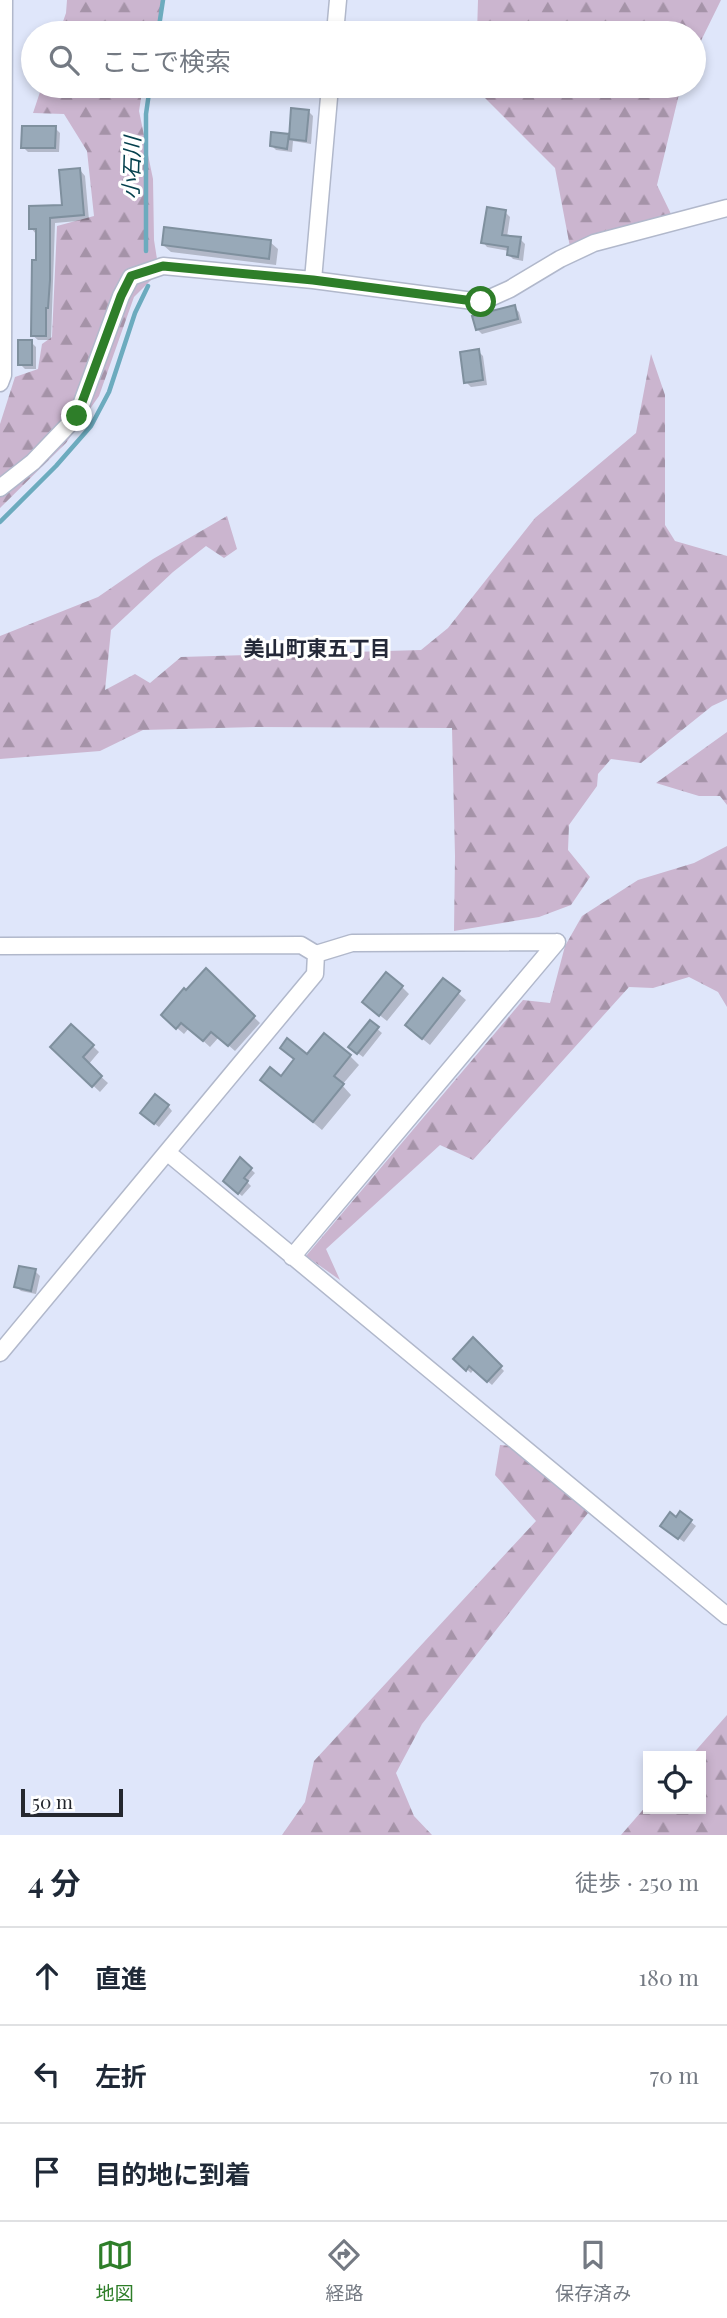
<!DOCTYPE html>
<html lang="ja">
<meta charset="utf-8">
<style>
body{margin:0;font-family:"Playfair Display","Noto Sans JP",serif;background:#f2f2f3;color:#1f2937}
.controls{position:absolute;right:21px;bottom:21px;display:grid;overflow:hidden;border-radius:0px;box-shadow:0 4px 10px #0003}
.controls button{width:63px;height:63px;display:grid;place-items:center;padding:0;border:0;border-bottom:2px solid #e0e1e3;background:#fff;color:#1f2937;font:35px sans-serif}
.scale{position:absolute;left:21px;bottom:18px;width:102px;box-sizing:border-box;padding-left:7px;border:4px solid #24272e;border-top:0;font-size:19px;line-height:24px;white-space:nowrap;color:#24272e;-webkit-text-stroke:5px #fff;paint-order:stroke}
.stop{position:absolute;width:21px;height:21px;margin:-16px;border:5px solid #2e7e29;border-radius:50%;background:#fff}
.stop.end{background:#2e7e29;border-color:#fff;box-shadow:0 2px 7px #0008}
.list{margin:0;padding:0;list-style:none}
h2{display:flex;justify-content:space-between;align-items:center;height:91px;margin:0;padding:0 28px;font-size:30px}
h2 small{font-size:23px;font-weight:400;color:#747a83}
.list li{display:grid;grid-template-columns:46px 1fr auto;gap:21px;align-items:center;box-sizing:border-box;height:98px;padding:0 28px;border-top:2px solid #e0e1e3}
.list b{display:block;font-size:26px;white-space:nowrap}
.list em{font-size:23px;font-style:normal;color:#747a83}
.icon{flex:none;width:38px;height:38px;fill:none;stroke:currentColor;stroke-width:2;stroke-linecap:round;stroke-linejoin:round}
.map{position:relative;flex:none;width:727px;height:1835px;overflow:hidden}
.search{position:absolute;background:#fff;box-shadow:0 4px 10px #0003;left:21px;right:21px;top:21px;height:77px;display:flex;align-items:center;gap:18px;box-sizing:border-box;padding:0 24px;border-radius:38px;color:#747a83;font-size:26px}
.sheet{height:385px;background:#fff}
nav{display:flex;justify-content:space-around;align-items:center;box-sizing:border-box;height:98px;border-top:2px solid #e0e1e3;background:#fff;font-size:19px;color:#747a83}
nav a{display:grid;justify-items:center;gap:4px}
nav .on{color:#2e7e29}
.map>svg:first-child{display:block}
</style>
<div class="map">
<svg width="727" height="1835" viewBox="0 0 727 1835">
<defs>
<pattern id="forest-firs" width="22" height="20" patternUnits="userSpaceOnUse" patternTransform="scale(1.75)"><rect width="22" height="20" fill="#cbb5cf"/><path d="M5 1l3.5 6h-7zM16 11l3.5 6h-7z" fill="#a593a8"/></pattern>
</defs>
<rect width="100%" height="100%" fill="#dfe6fa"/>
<path fill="url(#forest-firs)" d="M67,0H165L155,33H59L66,13Z
M478,0H721L694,55V33H477Z
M42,86H143L139,111L153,179L154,240L159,272L134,297L99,396L66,443L0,508V424L15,377L38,369L42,344L52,337L57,226L94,216L87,151L64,114L33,113Z
M477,86H681L657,185L671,214L570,247L555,168L477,90Z
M651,354L665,395V525L675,541L727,556V699L712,706L641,763L611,759L598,774L597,786L569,825L568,850L590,877L571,905L539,917L454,931L455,856L452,728L258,727L143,730L100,751L0,759V636L98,597L153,559L227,516L237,549L224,558L206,546L173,572L111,630L105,690L135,674L150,683L181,657L421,650L448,628L535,518L636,433Z
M727,732V805L720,796H699L656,783Z
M727,846V1007L718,992L689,977L653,988L629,987L473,1160L440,1145L326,1249L340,1280L306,1256L523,1000L550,1003L565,946L582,916L638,880L694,863Z
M500,1445L515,1446L588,1513L422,1724L396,1773L414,1816L432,1835H282L305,1802L314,1761L536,1521L495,1475Z
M727,1715V1835H621L648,1804V1809H701V1756H691Z"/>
<path fill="#0003" d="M309,112L313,116L311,144L293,141L292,152L276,150L272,146L273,134L291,136Z
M55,128L60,133L59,152H28L23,147Z
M80,170L85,176L89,220L55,223L51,340H38L32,335L37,262L36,234L31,228L64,207Z
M505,212L510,217L507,237L520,239L525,244L523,261L513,259L509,255V251L487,247L483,242Z
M270,242L278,249L276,265L171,252L163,245Z
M514,307L519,312L522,323L482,334L477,329Z
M31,342L36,347V369H25L20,364Z
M478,351L483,356L487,385L471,387L466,382Z
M206,971L260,1023L235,1051L219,1037L210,1047L189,1028L184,1034L170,1022L186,993Z
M443,980L466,1000L430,1045L414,1032Z
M402,987L409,994L387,1021L372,1009Z
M370,1023L382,1033L363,1057L355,1051Z
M72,1026L99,1052L88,1065L108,1083L100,1092L52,1047Z
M282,1048L307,1057L350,1056L359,1065L342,1085L351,1095L322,1130L272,1088L295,1060Z
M168,1106L172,1111L159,1127L147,1118Z
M240,1160L255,1173L247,1182L251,1186L242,1196L229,1185Z
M35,1271L40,1276L36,1294L21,1291L16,1286Z
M473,1339L504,1371L492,1385L474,1369L471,1373L455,1359Z
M681,1514L696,1526L684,1542L667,1530Z"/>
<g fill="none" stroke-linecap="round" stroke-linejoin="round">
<path stroke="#6cabbe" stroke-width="4.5" d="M158,33L163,0
M146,251V114L150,86
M0,522L56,466L91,426L109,392L135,313L148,286"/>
</g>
<path fill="#98a9b8" stroke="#7f909e" stroke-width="2" d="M291,108L309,110L306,141L289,139Z
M22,126H56L55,148H21Z
M271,132L289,134L287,149L270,146Z
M80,168L84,215L50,218V280L48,308H46V336H31L32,260H36V229H29V206L62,205L59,170Z
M487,207L506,210L502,235L521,237L518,257L507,255L508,247L481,243Z
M164,227L271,240L269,259L162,245Z
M515,305L518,319L476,330L472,316Z
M18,340H32V365H18Z
M479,349L483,380L464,383L460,352Z
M206,968L255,1016L228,1046L211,1032L203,1041L181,1023L176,1029L161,1015L184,988L186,990Z
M386,972L403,986L379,1016L362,1002Z
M443,978L460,991L422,1039L405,1025Z
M370,1020L379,1027L357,1054L348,1047Z
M71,1024L94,1045L83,1057L102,1076L92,1087L50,1047Z
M324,1033L351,1055L334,1076L344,1084L313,1122L260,1080L270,1067L281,1076L294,1059L280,1048L287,1038L307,1054Z
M155,1094L169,1105L154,1124L140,1113Z
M240,1157L252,1168L244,1178L248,1181L238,1194L223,1181Z
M19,1266L36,1269L31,1291L14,1287Z
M473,1337L502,1366L487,1382L469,1366L466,1371L453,1359Z
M680,1511L692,1520L678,1539L660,1526L670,1512L676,1517Z"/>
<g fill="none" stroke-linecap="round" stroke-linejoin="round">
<defs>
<path id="street" d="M335,33L338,0
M313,280L330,86
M0,383L3,375L4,0
M0,488L33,462L77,416L121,296L131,277L163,266L313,280L481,302L510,289L560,259L594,243L727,208
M0,946L301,945L316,954L352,943L557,942
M168,1153L727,1616
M292,1257L557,942
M0,1353L315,974L316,954"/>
</defs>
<use href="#street" stroke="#b1b8cb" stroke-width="19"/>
<use href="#street" stroke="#fff" stroke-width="16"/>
</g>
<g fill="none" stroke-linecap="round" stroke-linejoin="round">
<path stroke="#2e7e29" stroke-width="9" d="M77,416L121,296L131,276L163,266L313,280L481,302"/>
</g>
<g text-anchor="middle" stroke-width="6" stroke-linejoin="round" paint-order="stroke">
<g font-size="21" font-style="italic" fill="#05414e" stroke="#fff">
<text transform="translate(132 168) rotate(-88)" y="7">小石川</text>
</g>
<g font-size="21" font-weight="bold" fill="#242938" stroke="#fff">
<text x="317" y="656">美山町東五丁目</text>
</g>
</g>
</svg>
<div class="controls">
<button><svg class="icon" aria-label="locate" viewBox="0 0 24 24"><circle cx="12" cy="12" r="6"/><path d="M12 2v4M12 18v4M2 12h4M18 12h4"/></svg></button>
</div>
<div class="scale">50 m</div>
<div class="stop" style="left:481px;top:302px"></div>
<div class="stop end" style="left:77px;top:416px"></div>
<div class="search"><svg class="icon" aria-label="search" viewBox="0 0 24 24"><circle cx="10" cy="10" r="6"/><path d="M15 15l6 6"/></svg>ここで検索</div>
</div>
<section class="sheet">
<h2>4 分<small>徒歩 · 250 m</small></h2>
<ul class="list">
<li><svg class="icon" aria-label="ahead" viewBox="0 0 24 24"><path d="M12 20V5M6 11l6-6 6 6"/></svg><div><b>直進</b></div><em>180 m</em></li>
<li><svg class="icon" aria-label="left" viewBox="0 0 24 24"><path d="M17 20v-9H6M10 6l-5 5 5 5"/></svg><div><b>左折</b></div><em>70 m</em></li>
<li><svg class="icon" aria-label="arrive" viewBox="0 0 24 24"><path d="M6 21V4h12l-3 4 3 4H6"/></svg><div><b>目的地に到着</b></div></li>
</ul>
</section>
<nav>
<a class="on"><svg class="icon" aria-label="map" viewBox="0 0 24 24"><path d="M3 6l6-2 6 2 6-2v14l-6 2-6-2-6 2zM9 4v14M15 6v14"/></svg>地図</a>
<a><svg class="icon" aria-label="directions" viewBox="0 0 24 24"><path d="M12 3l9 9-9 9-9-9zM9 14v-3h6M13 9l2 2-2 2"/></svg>経路</a>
<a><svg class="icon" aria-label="saved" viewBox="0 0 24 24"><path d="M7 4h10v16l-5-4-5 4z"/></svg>保存済み</a>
</nav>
